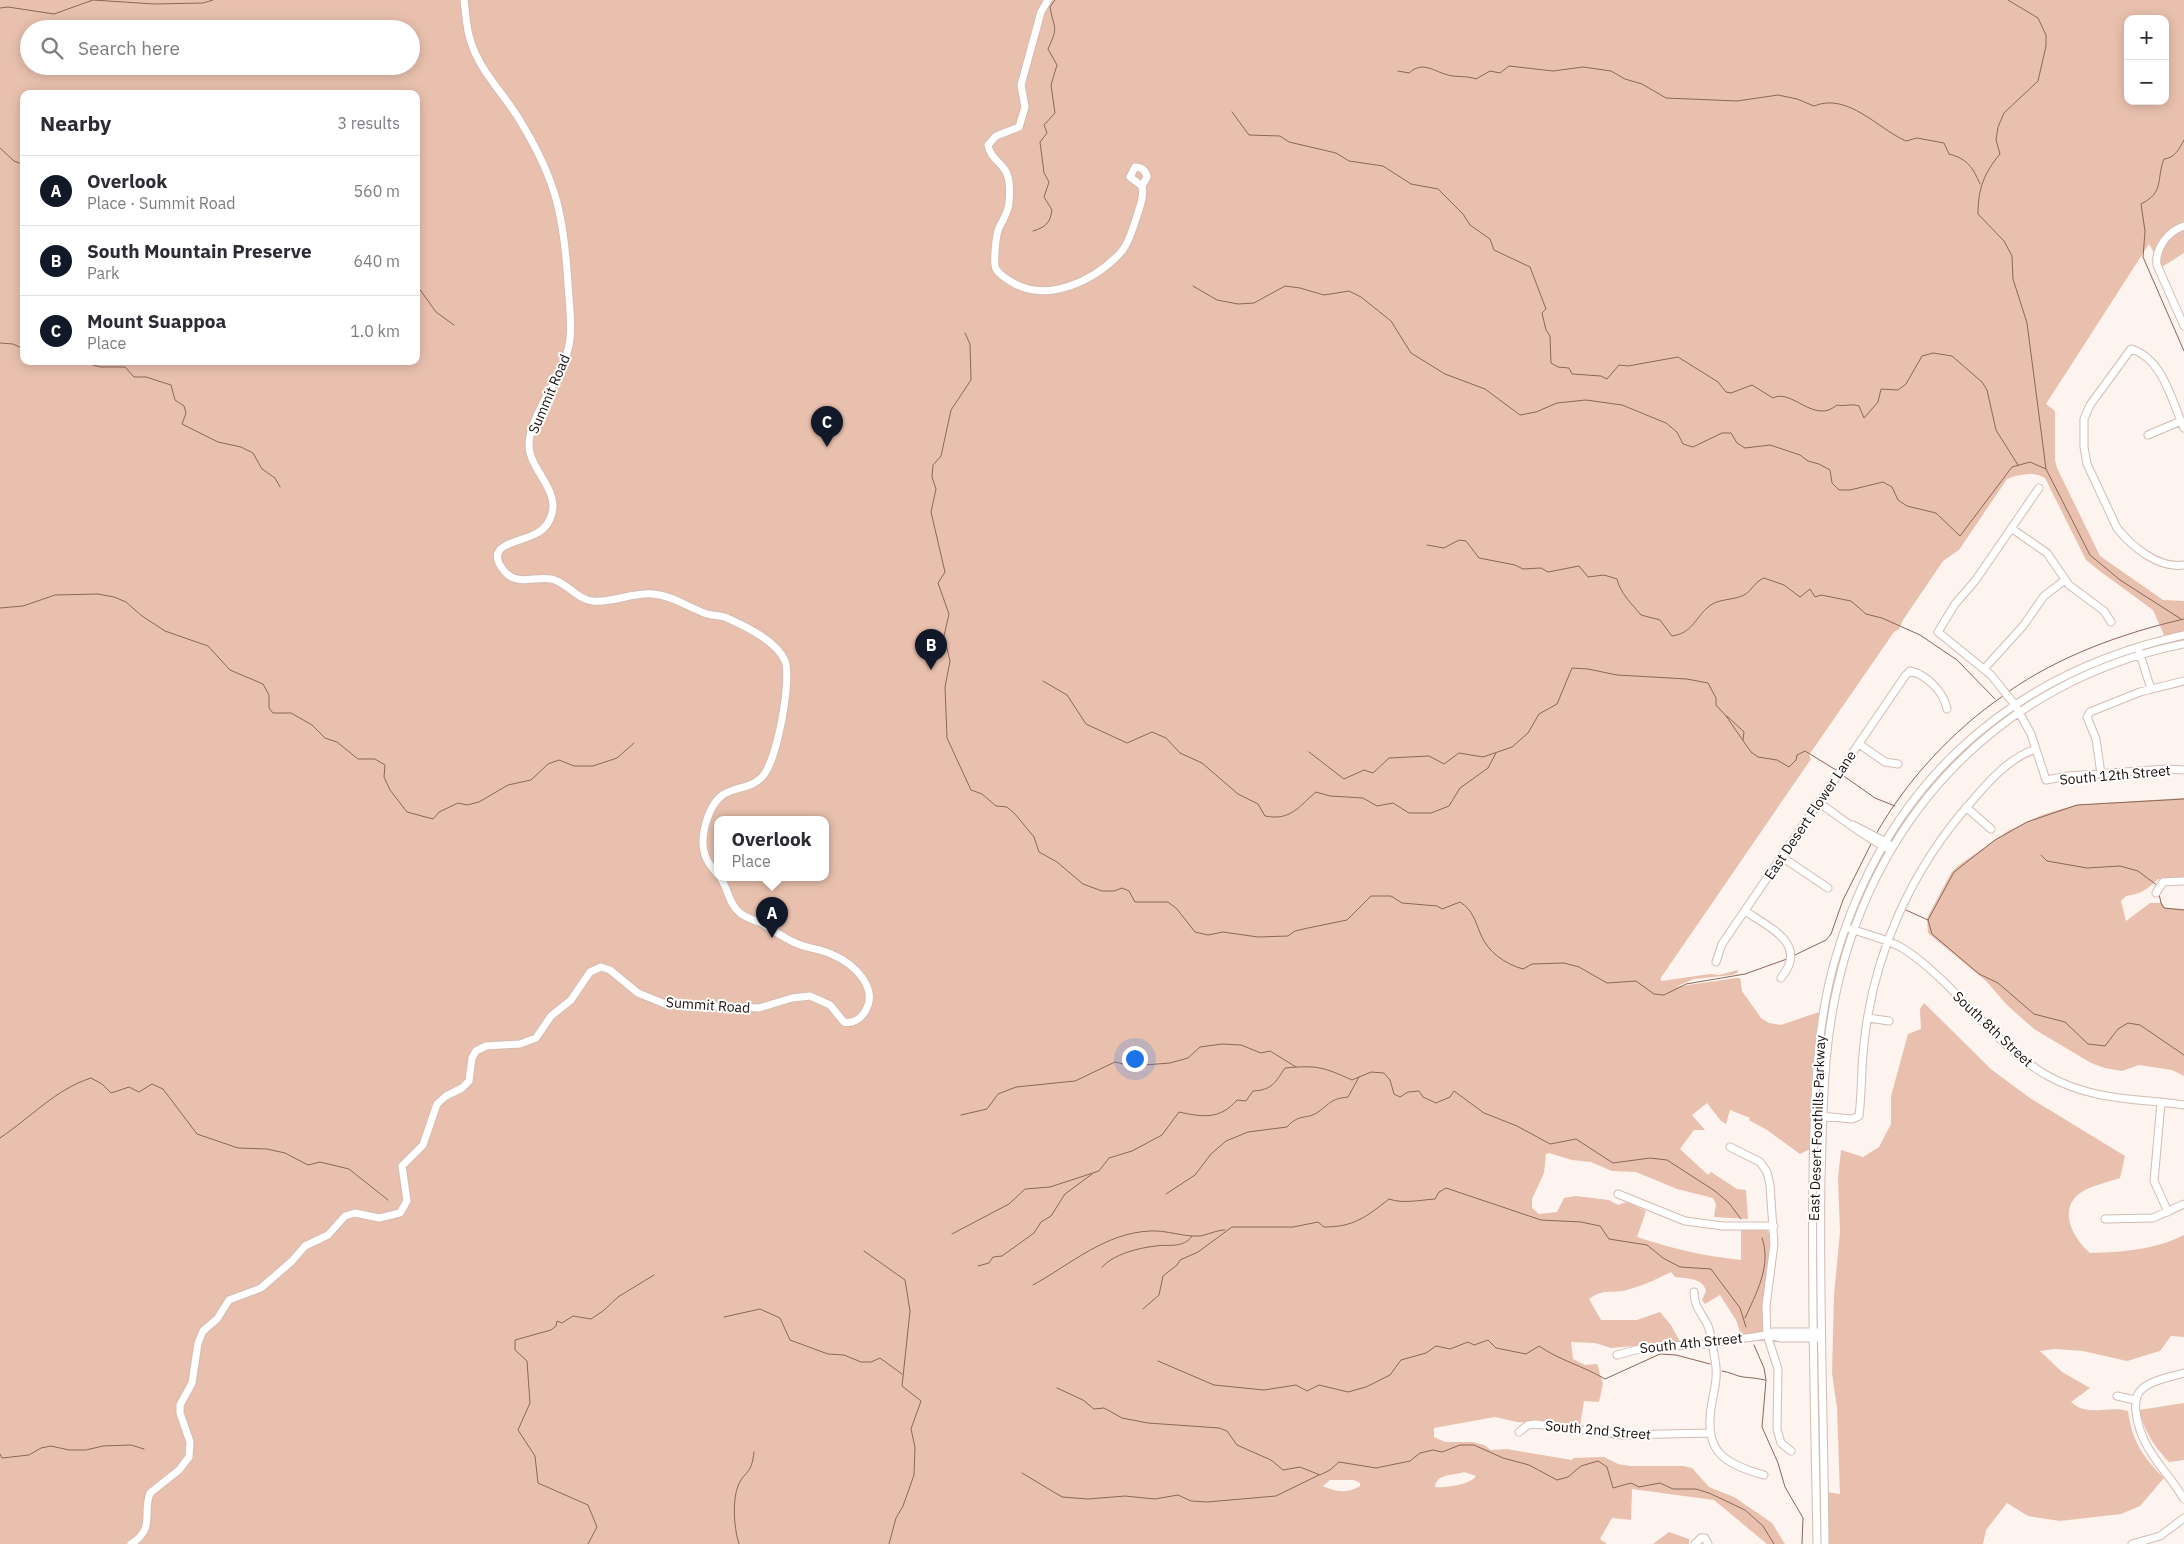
<!DOCTYPE html>
<meta charset="utf-8">
<style>
body{margin:0;font-family:"IBM Plex Sans",sans-serif;background:#f2f2f3;color:#2b2b33}
.controls{position:absolute;right:15px;top:15px;display:grid;overflow:hidden;border-radius:10px;box-shadow:0 2px 12px #0003}
.controls button{width:45px;height:45px;display:grid;place-items:center;padding:0;border:0;border-bottom:1px solid #e1e1e2;background:#fff;color:#2b2b33;font:25px sans-serif}
.you{position:absolute;left:1134px;top:1058px;width:18px;height:18px;margin:-12px;border:4px solid #fff;border-radius:50%;background:#1a73e8;box-shadow:0 0 0 8px #1a73e833}
.badge{display:grid;place-items:center;width:32px;height:32px;border-radius:50%;background:#111827;color:#fff;font-size:16px;font-weight:700}
.pin{position:absolute;translate:-50% -41px;filter:drop-shadow(0 1px 2px #0008)}
.pin::after{content:'';position:absolute;top:26px;width:18px;height:15px;background:inherit;clip-path:polygon(0 0,100% 0,50% 100%)}
.popup{position:absolute;left:714px;top:816px;width:115px;height:65px;box-sizing:border-box;display:grid;place-content:center;border-radius:10px;background:#fff;filter:drop-shadow(0 1px 4px #0005);font-size:16px;white-space:nowrap;color:#7c7c81}
.popup b{font-size:19px;color:#2b2b33}
.popup::after{content:'';position:absolute;left:50%;top:100%;margin-left:-10px;border:10px solid transparent;border-top-color:#fff}
.list{margin:0;padding:0;list-style:none}
h2{display:flex;justify-content:space-between;align-items:center;height:65px;margin:0;padding:0 20px;font-size:21px}
h2 small{font-size:16px;font-weight:400;color:#7c7c81}
.list li{display:grid;grid-template-columns:32px 1fr auto;gap:15px;align-items:center;box-sizing:border-box;height:70px;padding:0 20px;border-top:1px solid #e1e1e2}
.list b{display:block;font-size:19px;white-space:nowrap}
.list p{margin:0;font-size:16px;white-space:nowrap;color:#7c7c81}
.list em{font-size:16px;font-style:normal;color:#7c7c81}
.icon{flex:none;width:28px;height:28px;fill:none;stroke:currentColor;stroke-width:2;stroke-linecap:round;stroke-linejoin:round}
.map{position:relative;flex:none;width:2184px;height:1544px;overflow:hidden}
.search{position:absolute;background:#fff;box-shadow:0 2px 12px #0003;left:20px;top:20px;width:400px;height:55px;display:flex;align-items:center;gap:12px;box-sizing:border-box;padding:0 18px;border-radius:28px;color:#7c7c81;font-size:19px}
.panel{position:absolute;background:#fff;box-shadow:0 2px 12px #0003;left:20px;top:90px;width:400px;height:275px;border-radius:10px}
.map>svg:first-child{display:block}
</style>
<div class="map">
<svg width="2184" height="1544" viewBox="0 0 2184 1544">
<rect width="100%" height="100%" fill="#fdf3ef"/>
<path fill="#e9c0ae" fill-rule="evenodd" d="M0,0H2184V253L2162,267L2149,244L2046,404L2055,411V460L2057,468L2100,556L2163,600L2184,601V640L2168,644L2153,610L2101,572L2086,560L2045,478C2034,471 2019,474 2007,479L1959,550L1943,561L1903,620L1899,629L1894,632L1809,755L1811,759L1660,979L1662,981L1710,974L1719,975L1738,970L1737,973L1732,975L1694,979L1675,987L1736,978H1740L1742,991L1761,1018L1769,1023L1781,1025L1819,1012L1812,1072L1810,1149L1800,1154L1767,1130L1749,1120L1750,1118L1730,1110L1726,1124L1721,1121L1707,1103L1692,1115L1705,1130H1694L1680,1149L1708,1175L1711,1172L1737,1189L1746,1190L1748,1219L1714,1217L1716,1204L1713,1198L1677,1189L1636,1172L1612,1171L1591,1162L1572,1160L1549,1153L1546,1154L1544,1173L1532,1199V1208L1539,1214L1557,1212L1564,1198L1576,1196L1609,1200L1618,1205L1627,1202L1646,1211L1637,1237C1673,1249 1704,1256 1741,1260V1230H1767L1771,1237L1763,1318L1764,1329L1761,1332L1741,1335L1736,1320L1720,1295L1705,1304L1702,1300L1706,1291C1703,1277 1686,1279 1675,1277L1671,1272C1657,1279 1642,1286 1627,1290C1611,1294 1604,1288 1589,1299L1601,1320H1637L1660,1312L1671,1325L1680,1342L1611,1348L1595,1343L1571,1342L1573,1359L1585,1365L1597,1364L1603,1384L1599,1402L1584,1401L1580,1426L1517,1422L1495,1417L1434,1428V1437L1445,1442H1472L1484,1445L1491,1450L1507,1449L1572,1460L1573,1458L1604,1457L1618,1464L1630,1466H1683L1692,1468L1709,1487L1734,1497L1772,1523L1785,1544H1767L1714,1500L1632,1489L1631,1520L1612,1518L1600,1539L1607,1544H0ZM2128,19H2165V101H2128ZM29,29H411V66H29ZM24,94H416V361H24ZM718,819H826V877H718ZM1464,1472L1476,1476C1470,1485 1445,1488 1435,1487C1437,1473 1453,1476 1464,1472ZM1330,1480H1354L1360,1483V1486C1347,1494 1336,1492 1323,1486Z
M2184,798V881L2158,879C2148,889 2141,894 2126,896L2121,901L2126,921L2150,903H2162L2165,908L2184,909V1076L2172,1070L2139,1065L2122,1071L2105,1068L2091,1063L2034,1029L2007,1005L1986,981L1928,933L1927,918L1951,873L1959,865L2008,831L2042,815L2075,805Z
M1924,1003L1992,1070L2030,1098L2125,1156L2120,1178C2108,1182 2090,1186 2080,1193C2057,1210 2074,1240 2090,1253C2123,1252 2154,1250 2184,1235V1337L2171,1336L2160,1351L2127,1361L2083,1351L2055,1349L2040,1351L2062,1372L2090,1388L2071,1402C2089,1418 2108,1405 2128,1411C2132,1441 2142,1456 2164,1478L2140,1506L2121,1514L2060,1521L2028,1516L2007,1503L1986,1530L1983,1544H1828L1827,1492L1840,1494L1837,1408L1832,1373L1834,1295L1840,1232L1838,1178L1841,1150L1863,1157L1879,1147L1891,1124V1096L1908,1034L1921,1029L1920,1009Z
M2184,1403V1460L2169,1462C2154,1447 2144,1430 2139,1410Z
M1669,1532L1689,1539V1544H1653Z"/>
<g fill="none" stroke-linecap="round" stroke-linejoin="round">
<path stroke="#8a6758" stroke-width="1" d="M2008,0L2038,18L2046,35V46L2038,81L2004,113L1998,127L1996,140L2000,154C1984,173 1978,189 1978,214L2004,241L2012,256L2013,279L2027,323L2046,469L2090,555L2120,580L2181,619
M0,8L8,7L54,14L93,0L154,4L203,3L213,0
M1398,71L1409,73C1424,59 1436,74 1453,76C1461,77 1468,76 1476,79L1490,71L1500,73L1509,66L1553,71L1583,67L1611,71L1625,79L1642,84L1666,98L1737,101L1778,95L1797,99L1814,106C1848,92 1878,129 1906,141L1917,138L1944,143L1949,154C1968,159 1973,168 1980,184
M1232,112L1249,135L1280,136L1289,142L1336,153L1349,161L1383,166L1411,184L1438,189L1463,214L1470,225L1490,239L1494,250L1530,267L1546,309L1542,313L1546,330L1550,336L1551,363L1558,367L1569,368L1572,374L1601,376L1607,379L1619,365L1628,366L1678,357L1718,382L1726,392L1731,393L1752,385L1773,398C1792,388 1814,425 1837,405C1845,407 1851,403 1859,406L1864,418L1878,402L1881,389L1898,390L1906,384L1922,356L1933,353L1952,356L1982,382L1987,390L1996,430L2018,465
M2184,140C2179,149 2175,158 2164,159C2156,179 2165,192 2141,204L2145,231L2143,257L2184,351
M0,148L14,161L24,165
M1033,231C1046,227 1050,223 1052,210L1044,197L1049,182L1044,173L1040,142L1047,133L1044,125L1055,113L1051,85L1057,65L1048,49C1059,25 1054,30 1050,7L1055,0
M416,284L436,312L454,325
M1193,286L1217,300L1238,304L1254,303L1285,286L1300,288L1324,295L1349,291L1361,297L1391,321L1411,353L1445,374L1485,389L1520,415L1536,412L1557,403L1586,400L1622,405L1666,423L1677,432L1683,444L1693,447L1722,433H1731L1737,443L1745,448L1770,445L1800,455L1808,461L1819,464L1830,470L1832,483L1839,490H1850L1883,482L1892,487L1898,500L1907,506L1936,513L1960,536L2012,467L2030,462L2046,469
M965,333L970,344L971,380L951,410L941,456L933,465L932,477L936,489L931,512L945,572L938,583L949,614L944,636L950,661L945,687L947,738L971,790L982,794L996,806L1007,807L1015,814L1034,837L1039,852L1057,862L1083,884L1102,891H1114L1122,888L1129,891L1135,902H1168L1177,909L1195,932L1208,935L1223,932L1258,937L1288,936L1295,931L1308,928L1347,920L1371,896H1391L1402,903L1437,906L1442,909L1460,902C1473,910 1475,921 1481,935C1488,952 1505,964 1523,969L1532,964L1564,963L1579,967L1607,983L1636,981L1654,994L1664,995L1686,984L1745,974L1787,959
M0,343L13,344L24,349
M52,361H78
M80,361L100,367H125L134,377H146L171,385L175,400L184,406L186,413L182,424L218,442L241,447L253,453L262,469L275,478L280,487
M1427,545L1444,548L1459,540L1466,541L1479,558L1515,565L1523,569L1541,568L1548,572L1579,566L1588,577L1604,575L1617,579C1620,593 1632,604 1641,615L1660,620L1672,636C1692,633 1694,620 1707,608C1717,598 1732,601 1744,595C1752,591 1753,583 1764,578L1784,585L1800,597L1810,589L1815,597L1821,595L1851,601L1866,614L1882,618L1920,635L1957,660L1995,699
M0,608L23,606L55,595L98,594L114,597L126,602L142,616L165,631L208,646L230,670L263,684L269,695V708L273,713H291L312,725L325,738L337,742L358,759H375L385,765L384,777L390,790L407,812L433,819L439,812L458,803L467,805L479,802L508,785L531,780L548,764L559,760L574,766H593L617,758L634,743
M1043,681L1067,695L1086,724L1127,743L1152,732L1166,738L1180,753L1202,763L1238,794L1258,804L1265,816C1291,821 1298,807 1316,792L1330,796L1363,798L1377,806L1393,803L1409,813H1431L1449,806L1460,788L1488,768L1496,753
M2008,692C2059,656 2123,633 2184,619
M1727,716L1744,732L1743,740
M1309,752L1344,779L1364,770L1373,773L1389,758L1429,756L1444,764L1459,753L1483,757L1512,747L1528,733L1539,714L1557,704L1572,668L1588,669L1617,675L1687,679L1708,683L1716,698V705L1726,716L1751,752L1758,757L1777,760L1789,767L1796,760L1797,755L1805,751L1836,770
M1841,774L1875,798L1895,806
M1876,834C1906,781 1953,730 2003,696
M2041,855L2047,861L2087,868L2120,866L2138,871L2158,886
M2159,894L2161,903L2164,908L2184,910
M1906,910L1928,920L1954,872L1995,840L2027,822L2077,805L2184,799
M1928,920L1932,934L1979,974L1998,983L2034,1014L2065,1022L2088,1044L2105,1046L2118,1029L2128,1023L2140,1025L2184,1055
M1795,955L1826,940L1831,934L1843,900L1872,842
M961,1115L987,1109L998,1094L1016,1087L1075,1081L1115,1062L1131,1066L1170,1063L1188,1058L1200,1047L1222,1044L1241,1045L1261,1053L1270,1051L1296,1067
M0,1138C30,1118 56,1089 91,1078L102,1084L111,1093L129,1087L139,1092L152,1084L163,1089L197,1134L238,1148L267,1149L285,1153L308,1165L320,1162L349,1169L388,1200
M1166,1194L1195,1175L1211,1154L1226,1141L1248,1132L1287,1127C1299,1113 1307,1120 1318,1112C1331,1103 1330,1099 1348,1097L1359,1077
M952,1234L1009,1204L1025,1189L1050,1187L1099,1171L1109,1158L1132,1151L1162,1135L1179,1112C1202,1117 1220,1120 1237,1100L1246,1101L1253,1091C1272,1090 1275,1083 1285,1068C1317,1065 1323,1067 1352,1080L1371,1072L1384,1073L1390,1080L1394,1094L1400,1097L1408,1092L1419,1091L1423,1097L1436,1103L1450,1097L1454,1091L1484,1113L1517,1126L1550,1144L1576,1139L1613,1163L1650,1158L1667,1160L1715,1191L1729,1203L1741,1219
M864,1251L905,1280L910,1311L902,1386L921,1401L911,1429L915,1447L914,1475L903,1506L896,1518L889,1544
M978,1266L989,1263L993,1257L1002,1256L1034,1233L1041,1222L1051,1216L1065,1194L1092,1174
M1102,1267C1114,1254 1138,1248 1156,1246C1168,1244 1183,1249 1192,1236
M1033,1285C1071,1264 1105,1233 1150,1231C1167,1230 1183,1237 1199,1236C1208,1235 1216,1230 1225,1230
M1143,1309L1159,1295L1163,1276L1177,1265L1180,1260L1198,1252L1232,1227H1293L1318,1222L1324,1227C1354,1227 1366,1217 1389,1199C1403,1204 1420,1200 1435,1199L1439,1192L1446,1188L1541,1220L1581,1222L1600,1226L1609,1239L1647,1245L1663,1258L1680,1267L1711,1269L1740,1308L1746,1327
M724,1317L760,1309L780,1318L790,1340L828,1354L844,1355L861,1362H871L880,1358L902,1374
M1745,1318C1756,1294 1772,1265 1762,1238
M1754,1345L1764,1368L1766,1380L1762,1427L1778,1463L1785,1487L1803,1518L1802,1544
M1158,1361L1214,1385L1264,1390L1296,1385L1307,1391L1319,1385L1348,1392L1366,1387L1390,1375L1401,1360L1426,1353L1436,1346L1450,1349L1468,1342L1474,1345L1488,1340L1496,1348L1526,1354L1539,1346C1559,1360 1583,1366 1605,1379L1660,1354L1676,1355L1710,1364
M1722,1371C1730,1372 1736,1376 1743,1377C1751,1378 1757,1378 1765,1380
M1057,1388L1083,1400L1094,1409L1104,1408L1122,1418L1148,1423L1219,1428L1227,1431L1237,1445L1271,1460L1283,1470L1300,1467L1320,1475L1330,1470L1339,1462L1376,1468L1410,1461L1420,1453L1433,1450L1442,1452L1460,1445H1474L1503,1458L1529,1465L1557,1480L1568,1477L1581,1466L1598,1461L1607,1467L1613,1488L1631,1483L1639,1487L1660,1483L1673,1489H1696L1709,1493L1745,1510L1763,1526L1774,1544
M0,1454L2,1458L29,1455L41,1448L51,1446L69,1450H86L103,1446L131,1445L144,1449
M1022,1473L1062,1497L1088,1499L1125,1496L1155,1499L1178,1495L1191,1501L1207,1502L1276,1496L1319,1475
M588,1544L597,1527L588,1505L538,1483L535,1456L518,1430L530,1403L527,1361L515,1350V1340L551,1330L556,1326L557,1321L562,1323L573,1316L591,1319L603,1311L618,1297L654,1275
M739,1544C734,1529 732,1501 738,1486C744,1471 752,1475 754,1452"/>
<defs>
<path id="minor" d="M464,0C466,14 466,29 471,42C480,72 507,97 522,124C557,182 564,218 568,284C569,302 572,321 570,339C567,372 528,416 529,446C530,471 563,492 550,519C547,526 541,532 533,535C520,542 481,544 505,572C517,586 535,576 551,579C567,582 577,600 593,601C613,603 633,592 653,594C673,596 686,606 704,613C711,616 720,615 727,618C745,626 777,641 785,661C792,679 777,762 762,777C752,788 736,787 724,794C708,804 699,838 705,855C707,862 713,869 718,875
M1048,0L1041,12L1021,85L1025,107L1019,127L996,136L988,145C990,157 999,161 1005,170C1011,179 1010,193 1009,203C1008,213 1003,219 999,228C996,234 993,263 996,269C999,274 1005,278 1010,281C1047,305 1096,280 1122,251C1130,241 1133,227 1137,216C1140,206 1144,197 1142,186
M1135,167C1142,167 1146,171 1147,177L1142,186L1130,177Z
M2184,226C2168,231 2155,248 2157,265L2184,326
M2184,428C2172,402 2163,358 2131,349L2090,405L2084,419V447L2087,464L2117,528C2132,547 2159,569 2184,565
M2148,435L2181,421
M2039,488L1975,581L1955,604L1938,632L1991,675L2015,705L2031,734L2046,780L2068,776L2167,769L2184,770
M2011,528L2047,553L2069,585L2104,611L2111,622
M2139,651L2151,689
M1984,669L2023,626L2044,596L2065,580
M1859,744L1885,762L1898,764
M2101,774L2096,739L2087,717L2090,712L2140,692L2184,681
M1819,803C1842,818 1862,836 1887,848
M1966,807L1991,829
M1853,825L1888,843
M1782,857L1828,888
M2156,893L2163,882L2184,881
M1745,911C1770,928 1809,944 1781,978
M1851,929C1868,935 1888,939 1904,949C1956,983 1994,1046 2048,1076C2094,1101 2135,1098 2184,1105
M1716,962L1722,944L1905,676L1910,671C1927,675 1944,692 1947,709
M1868,1018L1889,1021
M2161,1103L2154,1181L2168,1212
M1820,1116L1852,1119L1859,1116C1862,1093 1861,1068 1864,1044C1873,954 1912,868 1972,801C1989,781 2010,757 2036,749
M1730,1147L1760,1162L1767,1172L1770,1185L1774,1244L1766,1306L1767,1335L1778,1369L1777,1429L1781,1443L1791,1451
M1618,1194L1685,1221L1723,1226H1774
M2105,1219L2153,1218L2184,1204
M1694,1292C1694,1307 1702,1313 1708,1326C1712,1337 1713,1349 1715,1360C1718,1375 1715,1388 1712,1402C1703,1450 1721,1463 1764,1475
M1767,1335L1781,1338H1819
M1617,1355L1643,1348L1703,1344L1767,1335L1773,1332H1817
M2184,1373C2171,1377 2151,1380 2141,1390C2135,1396 2135,1404 2136,1412C2141,1451 2165,1467 2184,1499
M2117,1396L2135,1400
M1519,1432L1528,1425L1535,1424L1622,1435L1710,1433
M131,1544C156,1528 142,1514 150,1493L179,1470L189,1457L190,1442L180,1413V1405L192,1383L198,1343L203,1331L217,1319L229,1300L261,1288L292,1261L305,1246L328,1235L345,1216L355,1213L379,1218L400,1213L407,1201L402,1166L423,1145L437,1104L446,1096L462,1088L469,1081L472,1058L476,1051L486,1046L520,1044L536,1038L551,1016L571,1000L590,972L601,967L610,970L638,993L665,1004L759,1008L792,998L810,996L830,1005L844,1022C853,1024 859,1020 864,1013C881,988 853,963 831,954C821,949 809,949 798,944C785,939 773,930 761,923C754,920 746,918 740,913C729,905 728,888 720,877
M1695,1544L1701,1538H1705L1708,1544
M1817,1544C1815,1422 1811,1300 1813,1177C1814,1109 1815,1038 1832,971C1880,791 2003,675 2184,635
M1825,1544C1824,1422 1819,1299 1821,1177C1823,1114 1823,1050 1837,988C1877,811 2004,680 2184,644
M2132,1544L2160,1536L2184,1518"/>
</defs>
<use href="#minor" stroke="#d3bcb2" stroke-width="9"/>
<use href="#minor" stroke="#fff" stroke-width="7"/>
</g>
<g text-anchor="middle" stroke-width="4" stroke-linejoin="round" paint-order="stroke">
<g font-size="14" fill="#18100d" stroke="#fff">
<text transform="translate(549 394) rotate(-67)" y="5">Summit Road</text>
<text transform="translate(2115 775) rotate(-5)" y="5">South 12th Street</text>
<text transform="translate(1810 815) rotate(-56)" y="5">East Desert Flower Lane</text>
<text transform="translate(708 1005) rotate(4)" y="5">Summit Road</text>
<text transform="translate(1993 1029) rotate(43)" y="5">South 8th Street</text>
<text transform="translate(1817 1128) rotate(-88)" y="5">East Desert Foothills Parkway</text>
<text transform="translate(1691 1343) rotate(-6)" y="5">South 4th Street</text>
<text transform="translate(1598 1430) rotate(5)" y="5">South 2nd Street</text>
</g>
</g>
</svg>
<div class="controls">
<button>+</button>
<button>−</button>
</div>
<div class="you"></div>
<div class="pin badge" style="left:772px;top:938px">A</div>
<div class="popup"><b>Overlook</b>Place</div>
<div class="pin badge" style="left:931px;top:670px">B</div>
<div class="pin badge" style="left:827px;top:447px">C</div>
<div class="search"><svg class="icon" aria-label="search" viewBox="0 0 24 24"><circle cx="10" cy="10" r="6"/><path d="M15 15l6 6"/></svg>Search here</div>
<section class="panel">
<h2>Nearby<small>3 results</small></h2>
<ul class="list">
<li><span class="badge">A</span><div><b>Overlook</b><p>Place · Summit Road</p></div><em>560 m</em></li>
<li><span class="badge">B</span><div><b>South Mountain Preserve</b><p>Park</p></div><em>640 m</em></li>
<li><span class="badge">C</span><div><b>Mount Suappoa</b><p>Place</p></div><em>1.0 km</em></li>
</ul>
</section>
</div>
